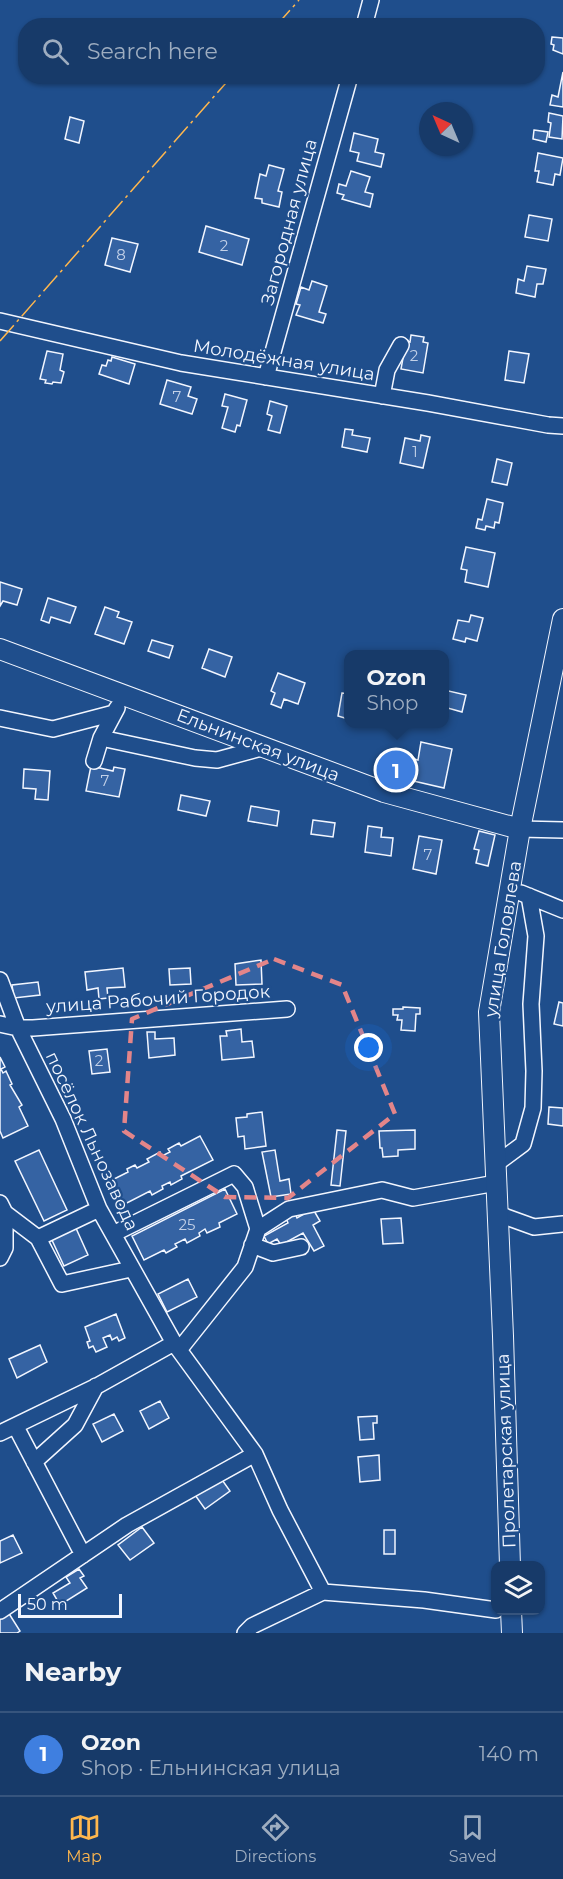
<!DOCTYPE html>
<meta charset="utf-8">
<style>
body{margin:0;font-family:Montserrat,sans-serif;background:#244571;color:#f1f3f6}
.controls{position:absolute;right:18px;bottom:18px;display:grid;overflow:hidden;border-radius:12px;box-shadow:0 2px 4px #0004}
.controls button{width:54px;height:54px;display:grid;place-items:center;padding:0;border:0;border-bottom:2px solid #36547d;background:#173a69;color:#f1f3f6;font:30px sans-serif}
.compass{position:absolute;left:419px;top:102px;width:54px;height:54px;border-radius:50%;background:#173a69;box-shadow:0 2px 4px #0004;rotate:316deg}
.scale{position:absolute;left:18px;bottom:15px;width:104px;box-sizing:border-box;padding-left:6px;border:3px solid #f2f6ff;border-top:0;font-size:16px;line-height:21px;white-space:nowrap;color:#f2f6ff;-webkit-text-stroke:4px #1f4e8c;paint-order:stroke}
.you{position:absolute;left:369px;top:1048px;width:21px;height:21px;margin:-15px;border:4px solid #fff;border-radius:50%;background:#1a73e8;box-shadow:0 0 0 9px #1a73e833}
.badge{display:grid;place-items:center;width:39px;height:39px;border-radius:50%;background:#ffb74d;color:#fff;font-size:20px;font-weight:700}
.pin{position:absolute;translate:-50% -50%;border:3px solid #fff;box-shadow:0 2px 6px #0006}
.popup{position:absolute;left:344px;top:650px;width:105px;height:78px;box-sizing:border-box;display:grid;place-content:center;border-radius:12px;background:#173a69;filter:drop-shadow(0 2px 4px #0005);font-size:20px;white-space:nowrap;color:#9eadc0}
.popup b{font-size:22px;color:#f1f3f6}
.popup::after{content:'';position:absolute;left:50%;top:100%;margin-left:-12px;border:12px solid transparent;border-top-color:#173a69}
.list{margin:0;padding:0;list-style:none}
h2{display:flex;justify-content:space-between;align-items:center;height:78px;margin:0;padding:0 24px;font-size:26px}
h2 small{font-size:20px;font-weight:400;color:#9eadc0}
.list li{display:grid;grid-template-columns:39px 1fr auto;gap:18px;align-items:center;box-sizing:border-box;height:84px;padding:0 24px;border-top:2px solid #36547d}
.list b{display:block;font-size:22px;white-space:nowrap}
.list p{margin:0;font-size:20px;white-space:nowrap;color:#9eadc0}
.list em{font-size:20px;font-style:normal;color:#9eadc0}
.icon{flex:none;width:33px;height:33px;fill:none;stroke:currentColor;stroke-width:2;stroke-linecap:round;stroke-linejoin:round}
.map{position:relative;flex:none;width:563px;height:1633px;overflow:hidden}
.search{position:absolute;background:#173a69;box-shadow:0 2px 4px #0004;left:18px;right:18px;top:18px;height:66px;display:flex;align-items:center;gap:15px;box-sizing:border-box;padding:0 21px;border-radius:24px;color:#9eadc0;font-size:22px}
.sheet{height:162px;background:#173a69}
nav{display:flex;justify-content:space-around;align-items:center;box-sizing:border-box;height:84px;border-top:2px solid #36547d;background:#173a69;font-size:16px;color:#9eadc0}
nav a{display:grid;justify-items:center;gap:3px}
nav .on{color:#ffb74d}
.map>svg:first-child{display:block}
</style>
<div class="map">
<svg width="563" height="1633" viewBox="0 0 563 1633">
<rect width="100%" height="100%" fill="#1f4e8c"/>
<path fill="#3563a3" stroke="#f2f6ff" stroke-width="1.5" d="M552,37L563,38V54L553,50L554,45L551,44Z
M563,72V107L550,105L552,95L558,97Z
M549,113L563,116L562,139L549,137L551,123L548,122Z
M70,117L84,121L79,143L65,139Z
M534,130L548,132L546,142L533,139Z
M354,133L378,139L375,152L384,154L381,167L357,161L359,153L350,151Z
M538,153L563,158L560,175L555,174L553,185L537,182L539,171H535Z
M269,165L284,169L278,191L282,192L279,207L262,203V199L255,198L260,174L266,176Z
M351,171L370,177L365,192L373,194L370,207L342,199L344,195L337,193L339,184L346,186Z
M529,215L552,219L548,241L525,237Z
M206,226L249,239L242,265L199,252Z
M112,238L138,244L130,272L105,265Z
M527,266L546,269L543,284H537L535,297L516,293L518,279L524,281Z
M312,281L327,286L319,312L326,314L323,323L296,315L300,305L296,304L301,287L309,290Z
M411,335L424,337L423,342L428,343L423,373L401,369L406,341L410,342Z
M47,351L63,354L60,370L64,372L61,383L53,382L52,384L45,383L46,380L40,379Z
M509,351L529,354L524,383L505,380Z
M112,357L135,364L129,384L99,374L102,365L106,366L108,360L111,361Z
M167,380L191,387L188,396L197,399L192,414L160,404Z
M225,394L247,400L240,426L237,425L235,432L222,428L228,407L222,406Z
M270,401L287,406L280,433L268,430L272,416L267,414Z
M345,429L353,430L352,435L370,438L367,452L342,447Z
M421,435L430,437L423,468L400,463L405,438L420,441Z
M497,459L512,463L507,485L492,482Z
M487,499L503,503L499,523L495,522L494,528L486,526L485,530L476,528L478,519L482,520Z
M466,547L495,553L488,587L465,582L467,570L461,569Z
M0,582L22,589L17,605L3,601L0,606Z
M48,598L76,607L70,623L51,617L49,623L41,620Z
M105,607L119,612L117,617L132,622L124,644L95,634Z
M471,615L483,618L477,641L466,638L465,642L453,639L458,620L469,622Z
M152,640L173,646L169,658L148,651Z
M209,649L232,657L225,677L202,668Z
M278,673L305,683L298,704L284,699L281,708L271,704L275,693L271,691Z
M444,686V690L466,695L462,712L444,707Z
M342,693L348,694V719L338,716Z
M421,742L452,749L444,788L383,774L388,753L418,760Z
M91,766L113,771L114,767L125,769L119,797L86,791Z
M24,769L50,771L48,800L35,799L36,789L23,788Z
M181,795L210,801L206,816L178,810Z
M251,806L279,811L277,826L248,821Z
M313,820L335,823L333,837L311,834Z
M368,826L382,828L381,837L393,838L391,856L365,852Z
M479,831L495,835L488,866L476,863L479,850L474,849Z
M419,836L442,840L436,874L413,869Z
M261,960L262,984L236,985L235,964Z
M123,968L125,987L107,988L108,998L99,999L98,988L87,990L85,972Z
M190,968L191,984L170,985L169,969Z
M38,982L40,995L14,998L12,985Z
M559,1002L563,1003V1026L554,1024Z
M403,1007L420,1008V1014H416L415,1031L401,1030L402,1020H397L398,1015H393V1009H403Z
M241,1029L242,1042L252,1041L254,1057L222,1060L220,1036H227L226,1031Z
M147,1032H155V1039L174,1038L175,1055L149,1058Z
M107,1049L110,1072L92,1074L89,1051Z
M0,1057L5,1067L1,1069L3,1073L6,1071L12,1084L10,1085L22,1105L19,1107L28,1126L3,1138L0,1131Z
M549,1107L563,1108V1126L548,1124Z
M262,1112L266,1146L245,1149L244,1136L238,1137L236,1118L247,1117V1114Z
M337,1130L346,1131L340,1186L331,1185Z
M415,1130V1149L398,1150V1156L383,1157L382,1148H380L379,1131Z
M200,1136L213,1160L181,1176L182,1179L171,1185L170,1182L162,1186L163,1189L152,1195L150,1191L121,1206L108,1182L128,1172L127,1169L135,1165L137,1168L149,1162L147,1159L160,1152L162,1156L170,1152L168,1149L179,1143L181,1146Z
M39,1150L67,1210L44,1221L15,1161Z
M275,1150L280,1181L289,1179L291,1194L271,1197L262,1152Z
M225,1189L237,1214L219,1223L220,1227L207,1233L205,1229L199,1233L200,1236L187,1243L185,1239L175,1244L177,1247L166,1253L164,1250L144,1260L132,1236Z
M313,1209L320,1221L313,1225L324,1246L314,1251L303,1233L281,1245L277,1239L268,1244L264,1236L288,1223L286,1218L295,1213L297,1218Z
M401,1218L403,1243L383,1244L381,1219Z
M75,1226L88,1255L64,1266L51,1238Z
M188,1279L197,1297L167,1312L158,1294Z
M116,1314L125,1338L119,1341L117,1337L112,1340L110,1335L103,1338L107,1347L96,1352L93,1346L89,1348L87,1342L90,1341L85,1327Z
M40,1345L47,1362L17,1378L9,1359Z
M160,1401L169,1418L149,1429L140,1411Z
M114,1414L123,1431L102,1442L93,1424Z
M377,1416V1423H373L374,1439L360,1440L358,1417Z
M379,1455L380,1480L360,1482L358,1457Z
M220,1477L230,1491L205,1509L195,1495Z
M142,1527L154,1543L130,1560L118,1545Z
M384,1530H395V1554H384Z
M13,1535L22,1553L0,1563V1541Z
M79,1569L84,1576L80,1578L87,1588L60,1605L53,1593L70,1583L66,1577Z
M8,1612L20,1631L17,1633H0V1617Z"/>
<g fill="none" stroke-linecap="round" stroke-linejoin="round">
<defs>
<path id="minor" d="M364,26L371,0
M0,321L181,363L428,403L548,425L563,426
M266,377L350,76
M382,396L387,370L401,345
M0,718L53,729L114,713
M101,738L195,758L217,760L265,747
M94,761L101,738L117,708
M520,829L563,830
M521,893L563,910
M0,980L18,1028L63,1119L99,1209L174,1343L255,1454L280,1510L323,1592L424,1600L496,1610
M0,1024L18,1028H33L287,1009
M496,1164L523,1144L533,1108L534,1071L531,1004L536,936L529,896
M0,1203L5,1213L38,1238L62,1284L131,1269
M498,1214L534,1227L563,1224
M258,1229L289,1209L382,1190L413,1198L496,1183
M113,1234L234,1174L245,1187L258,1229L245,1267L179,1350
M38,1238L99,1209
M252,1245L273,1253L301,1247
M0,1258L5,1248V1213
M16,1427L83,1555
M0,1433L97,1386L174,1343
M34,1462L75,1425L96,1386
M0,1611L127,1525L255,1454
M245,1633L252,1626L323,1592"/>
<path id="major" d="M0,649L384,792L520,829
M510,1566L503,1336L489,1012L520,829L563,619
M511,1610L512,1633"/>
</defs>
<use href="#minor" stroke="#f2f6ff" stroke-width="18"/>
<use href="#major" stroke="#f2f6ff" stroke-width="22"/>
<use href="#minor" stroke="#1f4e8c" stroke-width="15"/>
<use href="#major" stroke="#1f4e8c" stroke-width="20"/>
<path stroke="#ffb74d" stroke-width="1.5" stroke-dasharray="21 4.5 3 4.5" stroke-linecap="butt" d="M276,26L299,0
M0,341L232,76"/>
</g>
<path fill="none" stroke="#e38589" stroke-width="4.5" stroke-dasharray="12 8" stroke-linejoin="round" d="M274,959L342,985L395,1114L288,1198L225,1197L124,1131L132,1019Z"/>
<g text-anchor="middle" stroke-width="4.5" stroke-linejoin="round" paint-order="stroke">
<g font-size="15" fill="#c3d1e8">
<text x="224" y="251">2</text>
<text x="121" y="260">8</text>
<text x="414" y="361">2</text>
<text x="177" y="402">7</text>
<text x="415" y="457">1</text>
<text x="105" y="786">7</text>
<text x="428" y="860">7</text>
<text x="99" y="1066">2</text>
<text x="187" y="1230">25</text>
</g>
<g font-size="18" fill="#f2f6ff" stroke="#1f4e8c">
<text transform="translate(289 222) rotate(-75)" y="6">Загородная улица</text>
<text transform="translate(284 360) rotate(9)" y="6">Молодёжная улица</text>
<text transform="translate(258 745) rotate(21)" y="6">Ельнинская улица</text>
<text transform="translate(503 939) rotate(-81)" y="6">улица Головлева</text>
<text transform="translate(158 999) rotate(-4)" y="6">улица Рабочий Городок</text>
<text transform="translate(92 1141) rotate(65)" y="6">посёлок Льнозавода</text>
<text transform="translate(506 1451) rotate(-92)" y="6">Пролетарская улица</text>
</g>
</g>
</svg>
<div class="controls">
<button><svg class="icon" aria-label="layers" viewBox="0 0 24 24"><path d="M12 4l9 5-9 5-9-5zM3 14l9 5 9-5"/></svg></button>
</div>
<svg class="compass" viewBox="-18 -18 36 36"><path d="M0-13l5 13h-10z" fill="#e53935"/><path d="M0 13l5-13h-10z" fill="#9eadc0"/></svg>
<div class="scale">50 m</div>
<div class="you"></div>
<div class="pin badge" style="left:396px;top:770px;background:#3f7fe0">1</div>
<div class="popup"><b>Ozon</b>Shop</div>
<div class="search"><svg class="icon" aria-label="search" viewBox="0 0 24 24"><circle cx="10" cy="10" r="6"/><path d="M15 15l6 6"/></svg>Search here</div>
</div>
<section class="sheet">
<h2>Nearby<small></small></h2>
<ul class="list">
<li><span class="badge" style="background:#3f7fe0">1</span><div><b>Ozon</b><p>Shop · Ельнинская улица</p></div><em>140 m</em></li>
</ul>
</section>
<nav>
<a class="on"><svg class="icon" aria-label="map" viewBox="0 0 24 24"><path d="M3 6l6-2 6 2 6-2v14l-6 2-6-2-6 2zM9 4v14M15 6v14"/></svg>Map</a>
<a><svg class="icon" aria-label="directions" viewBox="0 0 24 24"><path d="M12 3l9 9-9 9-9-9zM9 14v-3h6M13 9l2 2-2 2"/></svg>Directions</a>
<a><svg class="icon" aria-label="saved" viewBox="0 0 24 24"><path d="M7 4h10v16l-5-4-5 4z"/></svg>Saved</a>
</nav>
